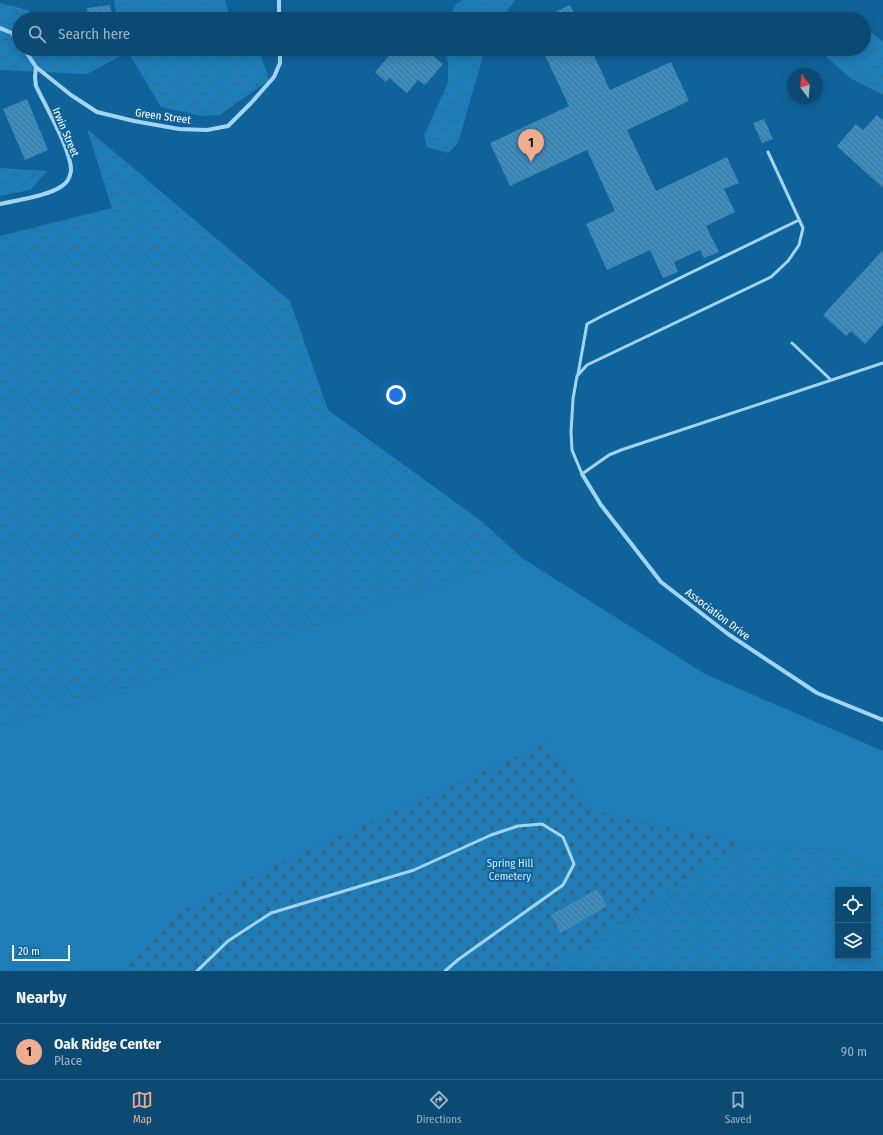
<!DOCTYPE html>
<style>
body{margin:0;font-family:"Fira Sans Condensed",sans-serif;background:#155179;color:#f1f3f6}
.controls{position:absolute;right:12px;bottom:12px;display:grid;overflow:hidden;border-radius:0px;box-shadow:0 2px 10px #0003}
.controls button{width:36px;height:36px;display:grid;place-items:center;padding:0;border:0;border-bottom:1px solid #2c6286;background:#0c4a74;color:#f1f3f6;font:20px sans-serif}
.compass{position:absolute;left:787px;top:68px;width:36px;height:36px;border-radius:50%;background:#0c4a74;box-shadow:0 2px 10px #0003;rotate:344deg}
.scale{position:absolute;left:12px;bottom:10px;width:58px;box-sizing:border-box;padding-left:4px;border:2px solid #fff;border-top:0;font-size:11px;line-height:14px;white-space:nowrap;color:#fff;-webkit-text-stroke:3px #10639a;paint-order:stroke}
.you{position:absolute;left:396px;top:395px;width:14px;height:14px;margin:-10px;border:3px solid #fff;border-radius:50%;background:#1a73e8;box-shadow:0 0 0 6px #1a73e833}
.badge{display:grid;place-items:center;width:26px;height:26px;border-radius:50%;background:#eead8d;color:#111;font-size:13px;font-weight:700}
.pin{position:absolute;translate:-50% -33px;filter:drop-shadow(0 1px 2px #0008)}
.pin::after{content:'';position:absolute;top:21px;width:14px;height:12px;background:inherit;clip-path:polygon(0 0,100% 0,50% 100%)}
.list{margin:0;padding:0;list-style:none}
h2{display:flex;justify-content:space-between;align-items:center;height:52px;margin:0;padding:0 16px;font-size:17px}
h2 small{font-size:13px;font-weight:400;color:#9ab3c5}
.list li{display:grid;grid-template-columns:26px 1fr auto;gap:12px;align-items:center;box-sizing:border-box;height:56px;padding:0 16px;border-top:1px solid #2c6286}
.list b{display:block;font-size:15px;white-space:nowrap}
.list p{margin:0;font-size:13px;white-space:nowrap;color:#9ab3c5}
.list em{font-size:13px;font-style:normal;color:#9ab3c5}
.icon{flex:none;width:22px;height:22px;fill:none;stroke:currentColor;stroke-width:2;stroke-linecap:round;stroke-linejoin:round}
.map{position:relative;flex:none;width:883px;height:971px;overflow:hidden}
.search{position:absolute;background:#0c4a74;box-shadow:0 2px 10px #0003;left:12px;right:12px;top:12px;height:44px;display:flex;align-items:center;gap:10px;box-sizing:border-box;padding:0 14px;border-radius:22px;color:#9ab3c5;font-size:15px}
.sheet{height:108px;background:#0c4a74}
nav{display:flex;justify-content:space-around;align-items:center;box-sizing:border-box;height:56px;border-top:1px solid #2c6286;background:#0c4a74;font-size:11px;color:#9ab3c5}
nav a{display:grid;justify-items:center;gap:2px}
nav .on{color:#eead8d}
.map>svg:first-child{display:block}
</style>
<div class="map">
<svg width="883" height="971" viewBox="0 0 883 971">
<defs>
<pattern id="forest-crowns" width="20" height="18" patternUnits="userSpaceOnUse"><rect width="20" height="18" fill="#1e7db7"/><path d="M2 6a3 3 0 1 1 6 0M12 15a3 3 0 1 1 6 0" fill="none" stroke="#336787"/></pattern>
<pattern id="cemetery-stones" width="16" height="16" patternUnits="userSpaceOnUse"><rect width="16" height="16" fill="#1e7db7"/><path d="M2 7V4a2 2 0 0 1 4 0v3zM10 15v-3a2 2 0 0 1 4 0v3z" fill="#336787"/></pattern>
<pattern id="building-back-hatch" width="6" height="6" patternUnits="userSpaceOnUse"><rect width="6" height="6" fill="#398dc1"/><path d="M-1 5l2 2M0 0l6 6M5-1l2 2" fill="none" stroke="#417392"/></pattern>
</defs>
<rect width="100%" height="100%" fill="#10639a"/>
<path fill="#1e7db7" d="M522,558L705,674L883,751V872L841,851L741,843L592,811L563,765L547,743L296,856L184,910L124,971H0V729Z"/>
<path fill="url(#forest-crowns)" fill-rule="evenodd" d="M114,0H225L228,11L235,19H117Z
M463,0H515L501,19H448L456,4Z
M0,3L28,10L39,19H19V49H258L260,52L269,80L220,115L201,116L161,107L128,52L87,74L0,70Z
M864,28H866L883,42V95L850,78L818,49H864Z
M442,49H485L458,143L448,153L427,147L424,135L448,83V62Z
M87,129L290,301L328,410L484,523L522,558L0,729V236L112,208Z
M0,168L47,171L30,190L0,196Z
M741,843L841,851L883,872V971H548ZM838,890H868V956H838Z"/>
<path fill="url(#cemetery-stones)" d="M547,743L563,765L592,811L741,843L548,971H124L184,910L296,856Z"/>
<path fill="url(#building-back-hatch)" d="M110,5L113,19H88L87,8Z
M570,5L577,19H540Z
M395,49H427L426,50L443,64L425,85L418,80L407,93L389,78L386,82L375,72Z
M542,49H591L610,90L671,62L689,101L627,130L656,191L727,157L739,183L724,189L735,212L706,226L719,252L704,258L700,250L674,262L678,272L663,278L650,250L607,270L586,224L615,211L587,150L510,186L490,143L569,106Z
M27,99L48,150L25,160L3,109Z
M877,115L883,120V188L837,146L856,124L863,130Z
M764,119L773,139L762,143L753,123Z
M883,250V324L865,344L851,331L846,336L823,315Z
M597,889L607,906L561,933L551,915Z"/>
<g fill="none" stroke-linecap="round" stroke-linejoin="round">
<path stroke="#a2d5f5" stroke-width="3" d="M768,152L803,228L799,245L788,261L771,277L587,365L577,376L573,399L571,432L572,450L582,474L609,455L621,450L883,363
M792,343L831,380
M578,374L587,324L602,316L799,220
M197,971L228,941L271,913L414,870L491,835L518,826L542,824L563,837L574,864L563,885L459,959L445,971"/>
<path stroke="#a2d5f5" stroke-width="4" d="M279,0V19
M0,28L12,33L19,42
M24,49L36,67L71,95L97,112L134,121L179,129L207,130L228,126L251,103L274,77L280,63V49
M0,204C17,200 48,196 62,186C67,183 70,177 71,171C72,152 45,105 36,86L35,77L36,67
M582,474L601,505L661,582L728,634L817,693L883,720"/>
</g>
<g text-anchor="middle" stroke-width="4" stroke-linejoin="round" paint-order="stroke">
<g font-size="11" fill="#fff" stroke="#10639a">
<text transform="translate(163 116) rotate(8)" y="4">Green Street</text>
<text transform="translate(66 132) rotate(67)" y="4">Irwin Street</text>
<text transform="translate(718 614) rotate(37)" y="4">Association Drive</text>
</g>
<g font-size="11" fill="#cbeafe" stroke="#10639a">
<text x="510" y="867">Spring Hill<tspan x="510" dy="13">Cemetery</tspan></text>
</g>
</g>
</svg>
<div class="controls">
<button><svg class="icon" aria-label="locate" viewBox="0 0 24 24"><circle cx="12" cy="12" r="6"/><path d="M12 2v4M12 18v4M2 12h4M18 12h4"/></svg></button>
<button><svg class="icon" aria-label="layers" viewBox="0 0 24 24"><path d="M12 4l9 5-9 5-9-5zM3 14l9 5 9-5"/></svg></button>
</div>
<svg class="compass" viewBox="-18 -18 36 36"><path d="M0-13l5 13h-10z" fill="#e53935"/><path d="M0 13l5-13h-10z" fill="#9ab3c5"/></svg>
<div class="scale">20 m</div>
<div class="you"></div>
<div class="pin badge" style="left:531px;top:162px">1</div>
<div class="search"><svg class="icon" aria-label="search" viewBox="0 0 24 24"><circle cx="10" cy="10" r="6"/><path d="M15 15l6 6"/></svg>Search here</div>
</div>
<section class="sheet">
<h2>Nearby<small></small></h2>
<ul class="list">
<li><span class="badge">1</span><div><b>Oak Ridge Center</b><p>Place</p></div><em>90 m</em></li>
</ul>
</section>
<nav>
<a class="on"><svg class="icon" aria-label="map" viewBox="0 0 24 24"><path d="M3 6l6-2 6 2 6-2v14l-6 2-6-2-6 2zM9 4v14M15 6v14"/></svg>Map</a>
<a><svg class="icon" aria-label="directions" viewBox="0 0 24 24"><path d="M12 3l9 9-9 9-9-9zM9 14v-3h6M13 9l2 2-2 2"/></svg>Directions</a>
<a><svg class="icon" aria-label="saved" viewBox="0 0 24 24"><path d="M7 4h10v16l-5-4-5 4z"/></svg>Saved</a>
</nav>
